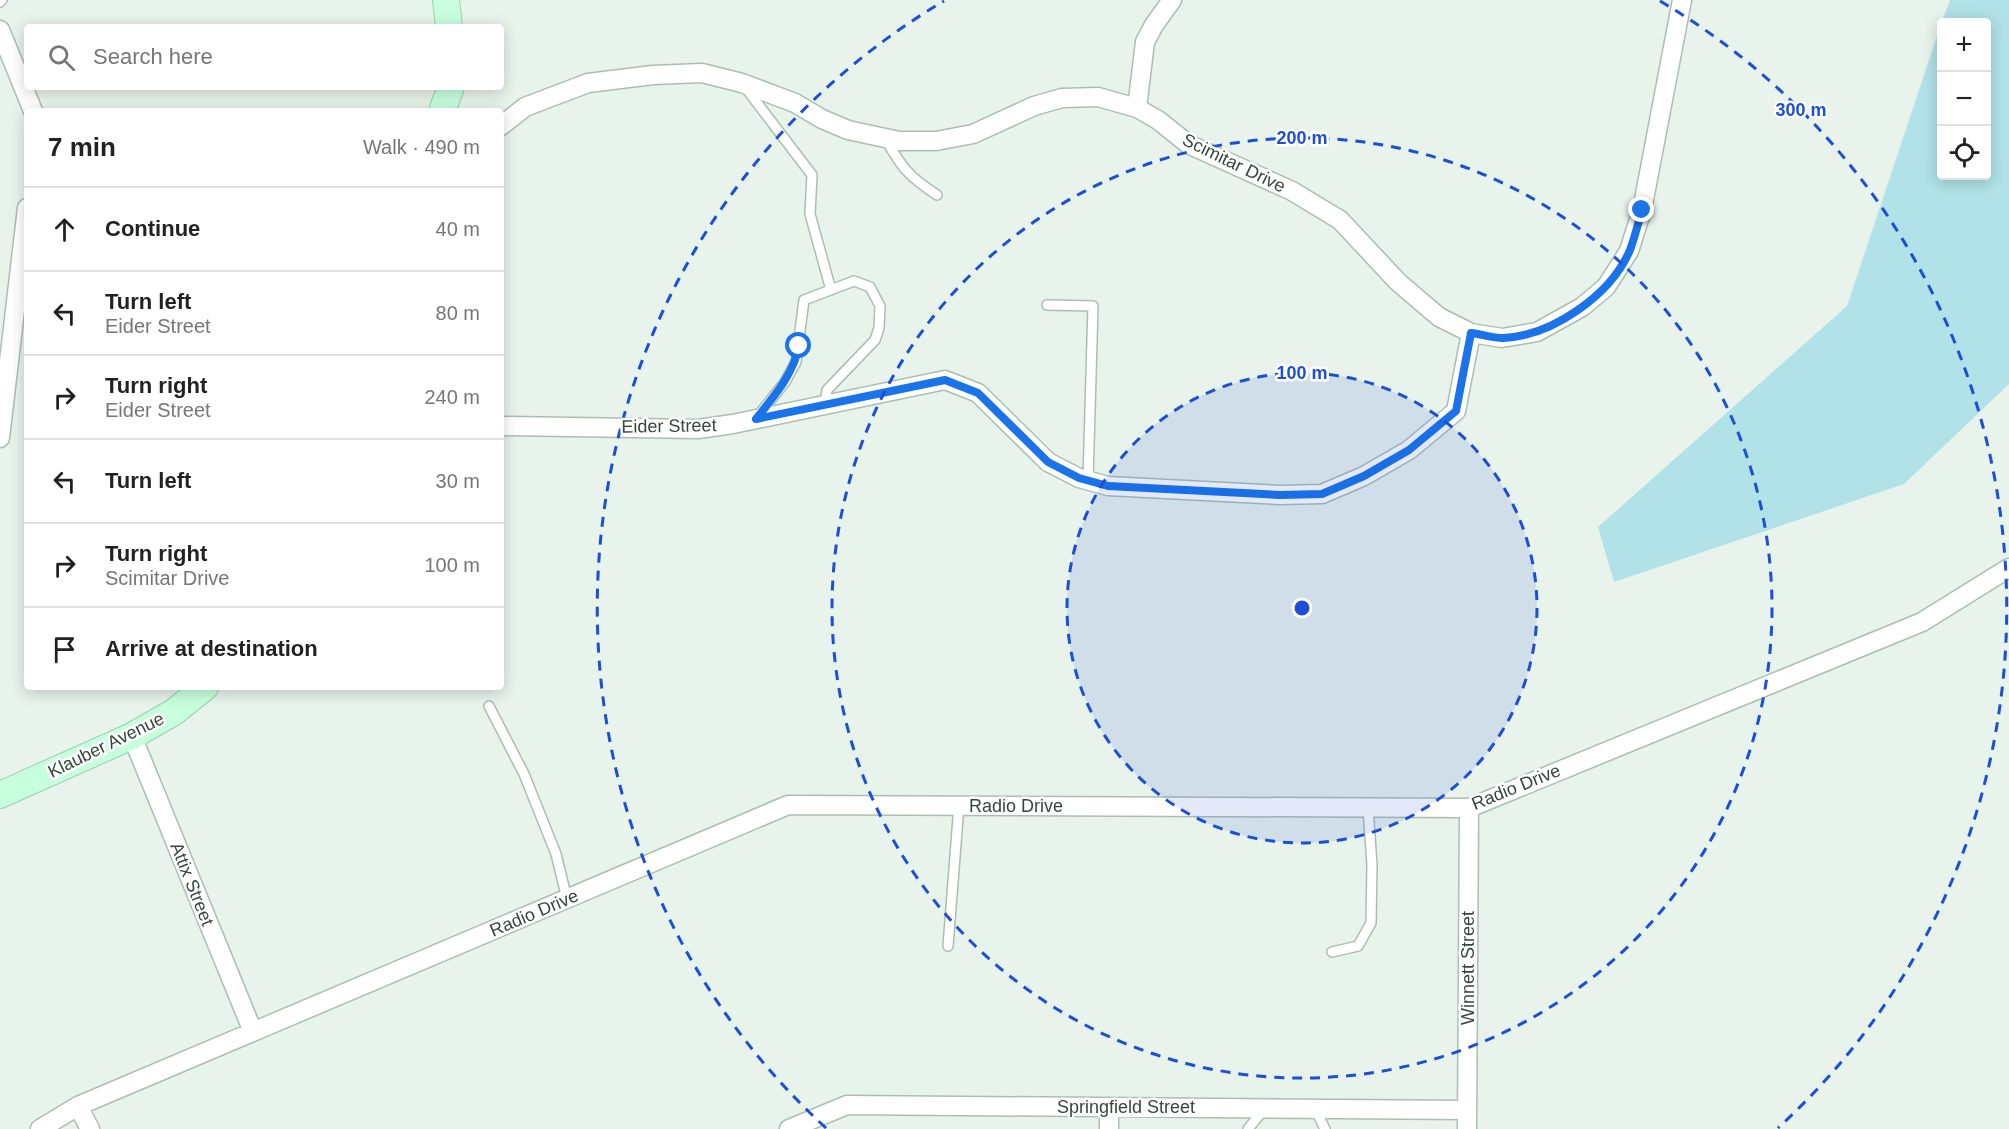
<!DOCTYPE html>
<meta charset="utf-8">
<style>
body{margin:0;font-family:Arial,sans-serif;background:#f2f2f2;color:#222}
.controls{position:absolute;right:18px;top:18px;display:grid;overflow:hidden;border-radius:6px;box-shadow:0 3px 15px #0003}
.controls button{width:54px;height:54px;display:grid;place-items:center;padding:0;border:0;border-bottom:2px solid #e0e0e0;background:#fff;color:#222;font:30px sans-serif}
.stop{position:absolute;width:18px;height:18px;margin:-14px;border:4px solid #1a73e8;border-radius:50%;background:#fff}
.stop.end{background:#1a73e8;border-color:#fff;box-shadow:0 2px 6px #0008}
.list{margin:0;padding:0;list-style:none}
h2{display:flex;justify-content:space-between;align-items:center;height:78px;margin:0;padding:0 24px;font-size:26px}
h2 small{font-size:20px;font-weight:400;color:#767676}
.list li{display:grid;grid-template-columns:39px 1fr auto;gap:18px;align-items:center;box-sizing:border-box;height:84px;padding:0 24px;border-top:2px solid #e0e0e0}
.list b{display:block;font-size:22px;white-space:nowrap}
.list p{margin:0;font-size:20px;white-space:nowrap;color:#767676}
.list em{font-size:20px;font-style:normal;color:#767676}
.icon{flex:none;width:33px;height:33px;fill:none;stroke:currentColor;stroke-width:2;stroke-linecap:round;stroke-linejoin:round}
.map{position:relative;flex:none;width:2009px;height:1129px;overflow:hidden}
.search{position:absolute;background:#fff;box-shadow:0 3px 15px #0003;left:24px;top:24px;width:480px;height:66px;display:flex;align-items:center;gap:15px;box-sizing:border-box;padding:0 21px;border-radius:6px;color:#767676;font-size:22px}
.panel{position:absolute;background:#fff;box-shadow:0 3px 15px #0003;left:24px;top:108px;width:480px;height:582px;border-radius:6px}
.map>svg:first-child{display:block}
</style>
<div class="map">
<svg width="2009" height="1129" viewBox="0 0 2009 1129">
<rect width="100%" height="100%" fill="#e7f3eb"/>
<path fill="#b0e2e7" d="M1950,0H2009V384L1904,484L1614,582L1598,527L1847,306L1941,24L1942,176H1986V22H1942Z"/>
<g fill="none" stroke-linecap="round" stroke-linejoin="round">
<defs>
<path id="lane" d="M0,2L2,0
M745,87L812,175L810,214L831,290
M885,138C902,168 908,176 937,195
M1047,305L1093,306L1088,480
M758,416L785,382L796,362L804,300L854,281L870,287L880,306L879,328L875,340L827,390L825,405
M489,706L524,774L556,854L567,899
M948,946L959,805
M1332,952L1358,946L1371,923L1372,865L1368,807
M1315,1109L1325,1129
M1248,1129L1265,1108"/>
<path id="street" d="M0,30L33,111
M1137,108L1145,42L1154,25L1172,0
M501,126L525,107L588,83L653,75L702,73L742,83L795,103L822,119L848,130L899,141H936L973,134L1034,106L1062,98L1098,97L1137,108L1158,120L1188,144L1292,191L1340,220L1398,282L1439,317L1471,333L1502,338L1537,332L1582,307L1606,287L1629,251L1642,210L1682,0
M501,426L698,429L733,424L945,380L978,393L1048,462L1079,478L1108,486L1280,495L1322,494L1364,476L1409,450L1456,411L1471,333
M0,438L27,208
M132,736L253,1032
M78,1106L90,1129
M1109,1107V1129
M40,1129L78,1106L788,805L1469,808L1922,622L2009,568
M789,1129L847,1105L1467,1110
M1467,1129L1469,808"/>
<path id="secondary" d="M446,0L449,27
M442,111L451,87
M0,795L132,736L174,712L205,687"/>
</defs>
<use href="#lane" stroke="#aabfb0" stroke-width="12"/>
<use href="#street" stroke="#aabfb0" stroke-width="21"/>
<use href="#secondary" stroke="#98d3ae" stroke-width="28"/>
<use href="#lane" stroke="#fff" stroke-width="9"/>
<use href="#street" stroke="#fff" stroke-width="18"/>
<use href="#secondary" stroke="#c7fedd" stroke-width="26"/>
</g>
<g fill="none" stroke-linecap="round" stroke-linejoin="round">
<path stroke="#1a73e8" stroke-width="8" d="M799,346C793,375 774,396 756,419L945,380L978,393L1048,462L1079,478L1108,486L1280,495L1322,494L1364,476L1409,450L1456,411L1471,333C1481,334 1493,338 1503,338C1552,336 1611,295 1630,250C1635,237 1638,223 1642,210"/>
</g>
<circle cx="1302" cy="608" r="235" fill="#1d4ed8" fill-opacity=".12"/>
<g fill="none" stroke="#1d4ed8" stroke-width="3" stroke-dasharray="10 8">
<circle cx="1302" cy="608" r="235"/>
<circle cx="1302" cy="608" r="470"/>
<path d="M826 1128A705 705 0 0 1 944 1M1660 1A705 705 0 0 1 1778 1128"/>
</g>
<g text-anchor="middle" stroke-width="5" stroke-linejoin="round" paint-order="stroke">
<g font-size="18" fill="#36473a" stroke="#fff">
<text transform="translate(1234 163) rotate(26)" y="6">Scimitar Drive</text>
<text transform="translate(669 426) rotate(-1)" y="6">Eider Street</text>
<text transform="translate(106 745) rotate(-26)" y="6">Klauber Avenue</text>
<text transform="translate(1516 787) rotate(-22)" y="6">Radio Drive</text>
<text x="1016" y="812">Radio Drive</text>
<text transform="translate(192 884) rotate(68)" y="6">Attix Street</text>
<text transform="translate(534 913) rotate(-23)" y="6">Radio Drive</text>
<text transform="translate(1468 968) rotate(-90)" y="6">Winnett Street</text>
<text x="1126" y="1113">Springfield Street</text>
</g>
</g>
<circle cx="1302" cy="608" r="9" fill="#1d4ed8" stroke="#fff" stroke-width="3"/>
<g font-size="18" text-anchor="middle" font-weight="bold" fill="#1d4ed8" stroke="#fff" stroke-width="5" stroke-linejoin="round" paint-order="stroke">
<text x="1801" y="116">300 m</text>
<text x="1302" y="144">200 m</text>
<text x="1302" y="379">100 m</text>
</g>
</svg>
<div class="controls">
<button>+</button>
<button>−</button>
<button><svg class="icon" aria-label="locate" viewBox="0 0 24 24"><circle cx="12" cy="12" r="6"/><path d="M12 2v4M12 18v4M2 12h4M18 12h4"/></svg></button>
</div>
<div class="stop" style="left:799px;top:346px"></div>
<div class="stop end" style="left:1642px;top:210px"></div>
<div class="search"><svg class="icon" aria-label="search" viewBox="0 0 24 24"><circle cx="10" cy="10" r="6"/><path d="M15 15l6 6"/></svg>Search here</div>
<section class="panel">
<h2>7 min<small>Walk · 490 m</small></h2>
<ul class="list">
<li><svg class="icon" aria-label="ahead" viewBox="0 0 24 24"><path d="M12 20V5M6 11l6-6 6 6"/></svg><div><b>Continue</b></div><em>40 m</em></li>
<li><svg class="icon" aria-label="left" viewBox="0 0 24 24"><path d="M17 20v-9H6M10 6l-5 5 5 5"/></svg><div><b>Turn left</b><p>Eider Street</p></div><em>80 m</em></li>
<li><svg class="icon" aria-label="right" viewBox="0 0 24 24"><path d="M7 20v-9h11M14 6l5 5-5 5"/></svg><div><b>Turn right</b><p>Eider Street</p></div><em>240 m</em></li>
<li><svg class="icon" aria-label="left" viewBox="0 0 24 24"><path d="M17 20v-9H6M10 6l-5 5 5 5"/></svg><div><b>Turn left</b></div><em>30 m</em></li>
<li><svg class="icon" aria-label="right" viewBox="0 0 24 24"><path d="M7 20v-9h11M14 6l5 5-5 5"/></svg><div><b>Turn right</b><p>Scimitar Drive</p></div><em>100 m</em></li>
<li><svg class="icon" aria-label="arrive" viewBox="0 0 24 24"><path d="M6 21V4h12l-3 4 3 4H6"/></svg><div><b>Arrive at destination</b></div></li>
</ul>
</section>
</div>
